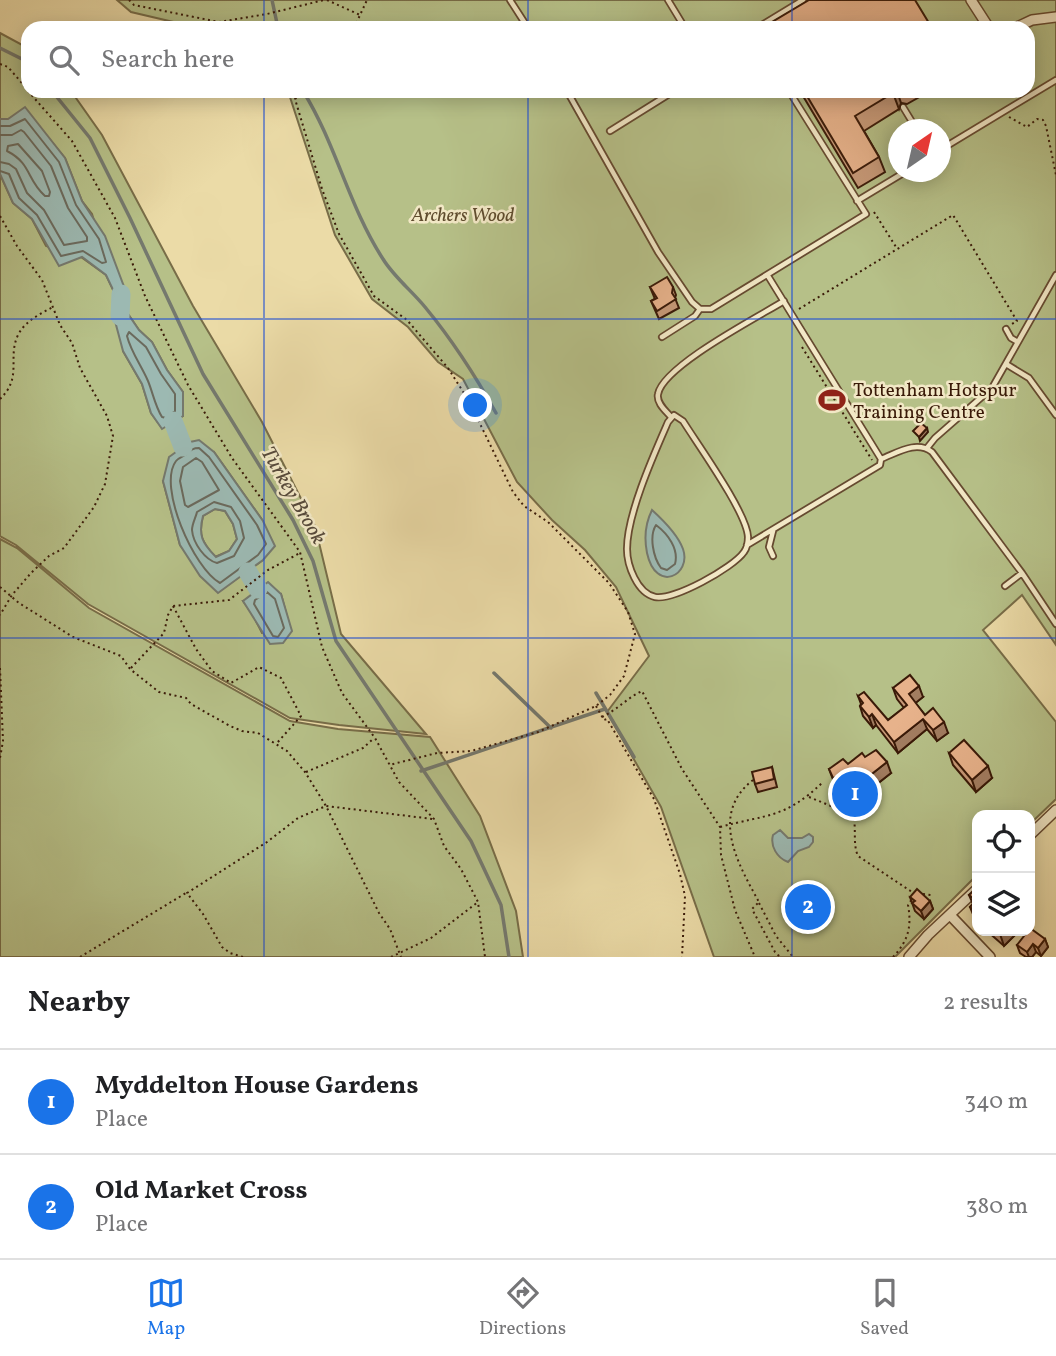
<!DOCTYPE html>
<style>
body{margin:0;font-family:Vollkorn,serif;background:#f2f2f2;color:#202124}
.controls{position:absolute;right:21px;bottom:21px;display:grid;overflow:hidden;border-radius:14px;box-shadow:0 4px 18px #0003}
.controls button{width:63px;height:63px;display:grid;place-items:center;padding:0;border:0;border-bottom:2px solid #e0e0e0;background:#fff;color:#202124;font:35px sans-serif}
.compass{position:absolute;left:888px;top:119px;width:63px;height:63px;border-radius:50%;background:#fff;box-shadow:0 4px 18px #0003;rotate:34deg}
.you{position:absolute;left:476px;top:406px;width:24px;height:24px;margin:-18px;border:5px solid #fff;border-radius:50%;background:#1a73e8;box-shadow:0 0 0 10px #1a73e833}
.badge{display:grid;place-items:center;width:46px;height:46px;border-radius:50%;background:#1a73e8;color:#fff;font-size:23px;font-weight:700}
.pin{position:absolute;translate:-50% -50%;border:4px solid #fff;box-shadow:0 2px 7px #0006}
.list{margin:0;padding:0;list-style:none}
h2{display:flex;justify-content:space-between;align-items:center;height:91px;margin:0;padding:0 28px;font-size:30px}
h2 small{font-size:23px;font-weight:400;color:#757577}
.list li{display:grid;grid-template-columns:46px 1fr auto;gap:21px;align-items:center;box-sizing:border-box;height:105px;padding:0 28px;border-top:2px solid #e0e0e0}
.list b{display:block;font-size:26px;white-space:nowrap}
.list p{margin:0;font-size:23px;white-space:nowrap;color:#757577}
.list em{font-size:23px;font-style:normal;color:#757577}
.icon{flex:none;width:38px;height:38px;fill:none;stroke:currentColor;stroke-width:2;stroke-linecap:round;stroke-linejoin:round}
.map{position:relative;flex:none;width:1056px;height:957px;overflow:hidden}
.search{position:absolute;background:#fff;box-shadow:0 4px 18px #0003;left:21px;right:21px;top:21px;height:77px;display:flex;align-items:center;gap:18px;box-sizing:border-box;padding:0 24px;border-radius:21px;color:#757577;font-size:26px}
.sheet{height:301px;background:#fff}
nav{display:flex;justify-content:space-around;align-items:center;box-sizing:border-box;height:98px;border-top:2px solid #e0e0e0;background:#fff;font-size:19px;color:#757577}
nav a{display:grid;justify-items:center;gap:4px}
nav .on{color:#1a73e8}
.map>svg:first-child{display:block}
</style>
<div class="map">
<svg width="1056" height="957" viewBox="0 0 1056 957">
<rect width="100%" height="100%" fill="#ebdba7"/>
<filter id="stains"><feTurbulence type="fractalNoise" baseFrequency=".00286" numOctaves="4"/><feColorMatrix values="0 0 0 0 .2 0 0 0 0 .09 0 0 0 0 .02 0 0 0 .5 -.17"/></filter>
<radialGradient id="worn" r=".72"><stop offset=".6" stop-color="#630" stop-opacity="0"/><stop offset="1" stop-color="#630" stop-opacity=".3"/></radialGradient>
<path fill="#b6c088" stroke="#786d48" stroke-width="2" fill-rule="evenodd" d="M117,0H1056V645L1022,595L983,630L1056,722V799L1030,824V815H977V875L895,957H714L661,807L607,712L649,656L616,587L585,550L552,520L517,482L463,379L438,362L408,327L372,299L335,235L288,91H1028V28H199L131,12ZM898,130H940V172H898Z
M0,33L28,48V91H71L102,135L193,306L262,422L315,526L341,634L426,734L339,725L290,718L88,604L16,545L0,536V174L13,203L32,219L46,246L81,257L106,275L116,296L92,214L82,201L65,158L46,135L8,119H0ZM126,311L139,330L152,342L167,370L183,392V416L162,428L151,413L142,384L123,351ZM214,452L263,521V560L218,592L180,545L163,481ZM281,594L291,631L262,633L253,615L243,601Z
M215,509L225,511L233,524L237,539L229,551L215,557C202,542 198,535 203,516Z
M0,539L17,548L89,608L290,721L338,729L430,737L480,816L516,911L523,957H0Z"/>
<path fill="#9cb9b2" stroke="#75796e" stroke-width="2" fill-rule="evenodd" d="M25,107L65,158L82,201L105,236L126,292L116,296L106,275L82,257L59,266L32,219L13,203L0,174V119H8Z
M126,311L139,330L152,342L167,370L183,392V416L162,429L151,413L142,384L123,351L115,321Z
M199,440L214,452L263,521L275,546L263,560L218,593L200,576L180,545L163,481L169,457L190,442ZM215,509L225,511L233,524L237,539L229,551L216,557C202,543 198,535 203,516Z
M652,510C663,520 678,535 683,549C692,575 656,594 647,553C644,538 645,524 652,510Z
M268,582L281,594L292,631L283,643L270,644L243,601Z
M780,830L788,838H802L809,834L813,837V842L809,847L798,851L788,862C777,858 770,846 773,835Z"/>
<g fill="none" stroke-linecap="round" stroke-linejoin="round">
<path stroke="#6b6a5d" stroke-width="2" d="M0,126H10L25,119L59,162L76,205L99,239L106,262L102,263L83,251L61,256L37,215L19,198L9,174L0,171
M0,135H12L21,130L24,132L51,166L68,208L87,237V241L64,245L44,210L27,193L16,169L9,164L0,162
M18,144L42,171L50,192L49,196H45C26,179 32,164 7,151L8,146Z
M129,332L146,347L161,374L175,394V411L166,418L162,417C155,406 153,393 148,381C141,365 131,352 127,336Z
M199,448L209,457L257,525L266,544L258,555L220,583C194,569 157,486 176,461C178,458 182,457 185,455C190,451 192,448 199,448Z
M196,458L202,462L219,490L188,507L185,505L180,481L183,467Z
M214,502L231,507L240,521L244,538L234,556L217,563C205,560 193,543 192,530C192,524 196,517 197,512Z
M656,525C668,534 679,549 675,564L667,570L661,568C653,557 649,536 656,525Z
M267,592L275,599L284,628L278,637L273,636L254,604L255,600Z"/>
<path stroke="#75796e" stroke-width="3.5" d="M272,0L278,28
M0,48L28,62
M52,91L90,138L130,218L203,374L293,520L313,561L336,641L471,841L501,905L509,957
M303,91C336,144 349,207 383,259C394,277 412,291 425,307C453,341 475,375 496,413
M494,673L551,728
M596,693L634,757
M421,771L605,709"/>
<path stroke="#9cb9b2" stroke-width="19" d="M120,316L121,294
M173,421L183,447
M248,572L258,589"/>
<defs>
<path id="lane" d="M510,0L528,28
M668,0L685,28
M757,28L803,0
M567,91L658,252L692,302L700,309H711L866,214L789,91
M903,107L917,130
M610,131L674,91
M940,150L1056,80
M857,201L905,172
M768,276L881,459C897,453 916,440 932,452L1022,573L1056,624
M1006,329L1011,338L1018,342
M662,337L695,316L700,309
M1006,364L1029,378L1056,415
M674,415L683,421C698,445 747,513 748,537C748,542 747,548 744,552C733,568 673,601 655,597C637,593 627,565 627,549C627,514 654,454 668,422Z
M671,417C666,411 656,403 658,394C663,366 758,317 784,301
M927,448L935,438L992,388L1056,275
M747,545L880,465L881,459
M773,556L769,547L773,531
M1005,586L1022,573"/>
<path id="street" d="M971,0L989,28
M1015,28L1032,20L1056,17
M1030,835L1056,810
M950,915L990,957
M909,957L928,935L977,889"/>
</defs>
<use href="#lane" stroke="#664a30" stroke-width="8"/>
<use href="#street" stroke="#664a30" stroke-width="12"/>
<path stroke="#3a1a08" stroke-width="2" stroke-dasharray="2 3.5" stroke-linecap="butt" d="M129,0L134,5L219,22L267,14L324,0
M327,0L360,15
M354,28L367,0
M0,64L8,67L27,89
M28,91L72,141L115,218L145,296L188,385L232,458L300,552L322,647L342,693L375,738L399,782L434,819L444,846L461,869L478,902L485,957
M305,91L295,99L322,189L339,234L374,296L407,320L448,368L469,401L513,492L524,506L548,522L609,583L628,612L635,634L624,676L610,695L596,706L538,732L471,751L437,753L389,765
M1009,117L1027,127L1037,119L1043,120L1046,126L1056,175
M874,212L896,247
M0,216L17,246L42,280L60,325L72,343L80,368L107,416L113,436L105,484L94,507L64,548L49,556L31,573L12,595L0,615
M799,309L953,215L1017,321L1012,324
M802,347L872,460
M0,399C23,377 7,358 18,335C25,321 40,314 53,307
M0,587L19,603L73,637L121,656L130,669L159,692L186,698L191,704L230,726L242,731L258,733L287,751L305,772L326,806L379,913L390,929L401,957
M173,606L196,649L212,671L231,683L259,667L281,678L301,716L277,743
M0,668L3,741L0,758
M131,668L164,633L168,615L173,606L229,600L268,570L300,553
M596,706L604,720L607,719L654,799L680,874L685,896L682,957
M602,717C617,710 627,698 642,691L682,769L720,827L721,855L735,910L755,957
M306,772L363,748L373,739
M753,780C709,814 738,864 759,902L752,909L775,952L780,957
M842,790L847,799L843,811
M809,797L831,806L854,819L868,808
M854,819C856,832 853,845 858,856L915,894
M720,827C767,814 784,819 822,783
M923,894L931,895
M759,903L776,936L793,957
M80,957L186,893
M243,957L230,953L222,947L203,914L187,893L267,842L298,818L326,806L433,819
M391,957L431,938L478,902
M893,957C908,941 912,927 908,905L912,899"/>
<use href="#lane" stroke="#f2e8c6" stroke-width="4.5"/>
<use href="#street" stroke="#f2e8c6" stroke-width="9"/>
</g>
<path fill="#c79978" stroke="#3a1a08" stroke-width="2" d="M800,91H930L907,104L901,103L899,109L864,131L879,157L885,172L858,188Z
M650,287H673L676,295L675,298L679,308L659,319L651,301L655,299Z
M893,688L923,697L915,703L925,715L948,733L937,741L927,729L898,753L876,725L873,728L863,716L860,706L861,704L858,696L888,720L904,708L897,699Z
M949,753L992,778L976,792L953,765Z
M865,757L891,773L858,799L848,788L837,790L829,769L848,764Z
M772,767L777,787L758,792L755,784Z
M977,891V921L975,919L970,907L973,904L969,895Z
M910,897L930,901L933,909L924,919L915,911Z
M987,931H1015L1016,934L1004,946Z
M1045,939L1048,947L1041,956L1036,952L1032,957H1026L1020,953L1017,945Z"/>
<path fill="#a27d61" stroke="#3a1a08" stroke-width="2" d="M894,91H897L901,103L899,109L893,93Z
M927,428L928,432L920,441L919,437Z
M919,686L923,697L913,705L909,694Z
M872,714L876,725L873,728L869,717Z
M923,719L927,729L898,753L894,742Z
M944,722L948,733L937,741L933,730Z
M887,762L891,773L858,799L854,788Z
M988,766L992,778L976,792L972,780Z
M930,901L933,909L924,919L921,911Z
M1003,931H1015L1016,934L1004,946L1000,934Z
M1045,939L1048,947L1041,956L1038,948Z
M1033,944L1036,952L1032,957H1029L1027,952Z"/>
<path fill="#e7b28b" stroke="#3a1a08" stroke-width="2" d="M809,0H915L932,28H762Z
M804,91H894L893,93L855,116L879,157L853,173Z
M667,277L673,287L672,293L676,299L657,311L651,301L657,298L650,287Z
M921,423L927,428L919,437L913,431Z
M910,675L919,686L909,694L925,715L933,708L944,722L933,730L923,719L894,742L872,714L869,717L860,706L863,703L858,696L864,692L888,720L907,705L893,688Z
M964,740L988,766L972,780L949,753Z
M876,750L887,762L854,788L844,776L833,778L829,769L843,759L848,764L862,753L865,757Z
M772,767L774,779L755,784L752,772Z
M917,889L930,901L921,911L912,903L915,901L910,897Z
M975,889L977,891V913L970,907L976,901L969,895Z
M1030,928L1045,939L1038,948L1033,944L1027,952L1017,945L1028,931H1030Z"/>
<path fill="none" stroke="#1d4ed8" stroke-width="2" stroke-opacity="0.55" d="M264,0V28M528,0V28M792,0V28M264,91V957M528,91V957M792,91V957M0,319H1056M0,638H1056"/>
<defs>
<symbol id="stadium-bare" viewBox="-9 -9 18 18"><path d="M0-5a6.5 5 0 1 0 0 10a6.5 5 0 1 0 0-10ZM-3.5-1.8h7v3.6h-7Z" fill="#8f2418" stroke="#f2e8c6" stroke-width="2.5" paint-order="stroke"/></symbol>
</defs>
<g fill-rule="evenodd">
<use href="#stadium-bare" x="813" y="381" width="38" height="38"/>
</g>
<g text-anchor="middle" stroke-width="5" stroke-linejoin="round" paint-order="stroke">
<g font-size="19" font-style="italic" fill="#5f4c2e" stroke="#f2e8c6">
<text x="463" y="221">Archers Wood</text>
</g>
<g font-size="19" fill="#3a1a08" stroke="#f2e8c6" text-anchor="start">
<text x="853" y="396">Tottenham Hotspur<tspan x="853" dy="22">Training Centre</tspan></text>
</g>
<g font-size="21" font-style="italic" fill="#574a3b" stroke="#f2e8c6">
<text transform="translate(294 495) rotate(60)" y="7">Turkey Brook</text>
</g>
</g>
<rect width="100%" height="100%" filter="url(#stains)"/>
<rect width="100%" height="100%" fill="url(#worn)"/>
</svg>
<div class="controls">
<button><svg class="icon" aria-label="locate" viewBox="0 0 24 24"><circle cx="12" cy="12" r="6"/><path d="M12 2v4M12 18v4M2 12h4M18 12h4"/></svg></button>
<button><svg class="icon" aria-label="layers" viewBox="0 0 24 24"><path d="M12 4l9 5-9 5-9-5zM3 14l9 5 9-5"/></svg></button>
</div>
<svg class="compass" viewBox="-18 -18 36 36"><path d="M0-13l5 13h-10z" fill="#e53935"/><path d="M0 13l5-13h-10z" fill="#757577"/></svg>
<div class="you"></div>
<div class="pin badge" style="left:855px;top:794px">1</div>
<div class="pin badge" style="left:808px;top:907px">2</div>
<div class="search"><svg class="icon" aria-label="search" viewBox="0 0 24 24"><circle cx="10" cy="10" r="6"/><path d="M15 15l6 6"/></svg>Search here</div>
</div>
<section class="sheet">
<h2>Nearby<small>2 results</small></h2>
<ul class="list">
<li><span class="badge">1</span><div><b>Myddelton House Gardens</b><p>Place</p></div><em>340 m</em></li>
<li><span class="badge">2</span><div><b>Old Market Cross</b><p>Place</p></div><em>380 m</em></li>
</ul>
</section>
<nav>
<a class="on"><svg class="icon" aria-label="map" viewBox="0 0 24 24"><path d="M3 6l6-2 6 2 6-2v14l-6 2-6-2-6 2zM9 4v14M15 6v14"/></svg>Map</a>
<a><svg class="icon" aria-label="directions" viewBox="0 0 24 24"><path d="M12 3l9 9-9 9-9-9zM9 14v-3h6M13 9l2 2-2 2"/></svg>Directions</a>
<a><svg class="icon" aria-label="saved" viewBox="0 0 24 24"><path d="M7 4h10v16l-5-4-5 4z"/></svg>Saved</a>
</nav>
